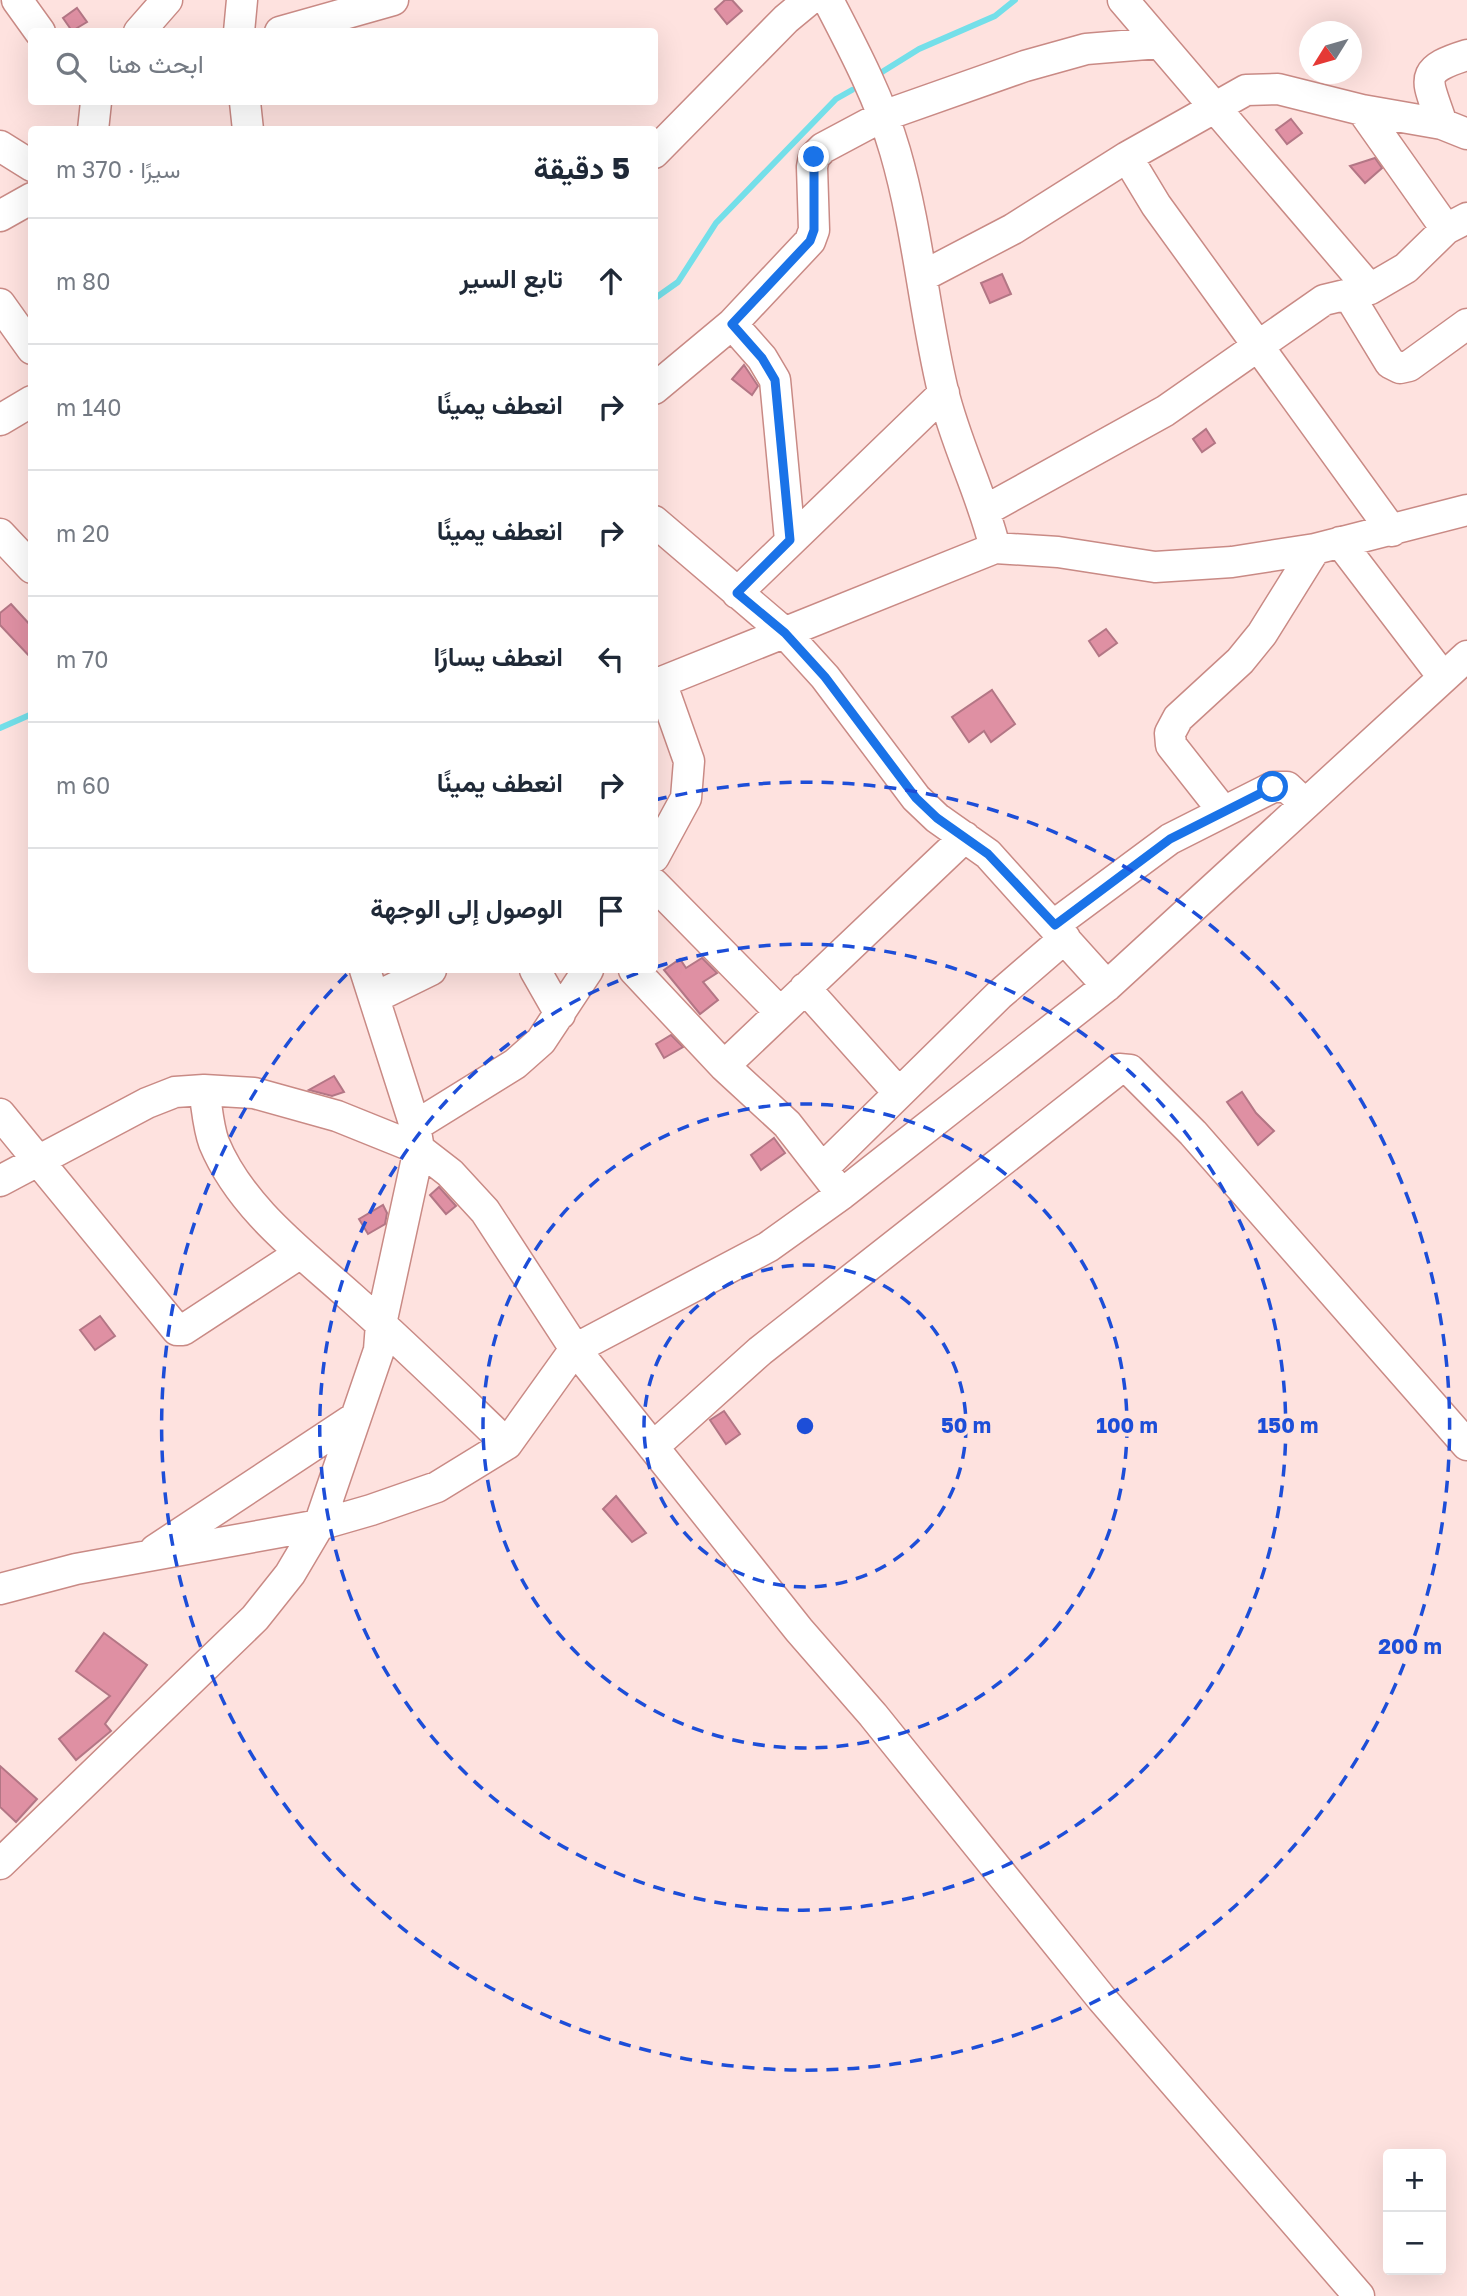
<!DOCTYPE html>
<html lang="ar">
<meta charset="utf-8">
<style>
body{margin:0;font-family:"Golos Text",Vazirmatn,sans-serif;background:#f6f6f7;color:#1f2937;direction:rtl}
.controls{position:absolute;right:21px;bottom:21px;display:grid;overflow:hidden;border-radius:7px;box-shadow:0 7px 28px #0002}
.controls button{width:63px;height:63px;display:grid;place-items:center;padding:0;border:0;border-bottom:2px solid #e0e1e3;background:#fff;color:#1f2937;font:35px sans-serif}
.compass{position:absolute;left:1299px;top:21px;width:63px;height:63px;border-radius:50%;background:#fff;box-shadow:0 7px 28px #0002;rotate:233deg}
.stop{position:absolute;width:21px;height:21px;margin:-16px;border:5px solid #1a73e8;border-radius:50%;background:#fff}
.stop.end{background:#1a73e8;border-color:#fff;box-shadow:0 2px 7px #0008}
.list{margin:0;padding:0;list-style:none}
h2{display:flex;justify-content:space-between;align-items:center;height:91px;margin:0;padding:0 28px;font-size:30px}
h2 small{font-size:23px;font-weight:400;color:#747a83}
.list li{display:grid;grid-template-columns:46px 1fr auto;gap:21px;align-items:center;box-sizing:border-box;height:126px;padding:0 28px;border-top:2px solid #e0e1e3}
.list b{display:block;font-size:26px;white-space:nowrap}
.list em{font-size:23px;font-style:normal;color:#747a83}
.icon{flex:none;width:38px;height:38px;fill:none;stroke:currentColor;stroke-width:2;stroke-linecap:round;stroke-linejoin:round}
.map{position:relative;flex:none;width:1467px;height:2296px;overflow:hidden;direction:ltr}
.search{position:absolute;background:#fff;box-shadow:0 7px 28px #0002;left:28px;top:28px;width:630px;height:77px;display:flex;align-items:center;gap:18px;box-sizing:border-box;padding:0 24px;border-radius:7px;color:#747a83;font-size:26px}
.panel{position:absolute;background:#fff;box-shadow:0 7px 28px #0002;left:28px;top:126px;width:630px;height:847px;border-radius:7px;direction:rtl}
.map>svg:first-child{display:block}
</style>
<div class="map">
<svg width="1467" height="2296" viewBox="0 0 1467 2296">
<rect width="100%" height="100%" fill="#fee2df"/>
<g fill="none" stroke-linecap="round" stroke-linejoin="round">
<path stroke="#74dfe9" stroke-width="6" d="M882,72L919,49L995,16L1015,0
M654,299L678,282L716,223L836,99L852,90
M0,728L32,714"/>
</g>
<path fill="#df90a3" stroke="#b37685" stroke-width="2" d="M725,0H732L742,11L727,24L715,9Z
M77,8L87,22L72,31L63,18Z
M1291,119L1302,133L1287,144L1276,130Z
M1375,158L1382,168L1365,183L1350,166Z
M1002,274L1011,294L990,303L981,283Z
M744,365L758,386L752,395L732,379Z
M1206,429L1215,443L1202,452L1193,439Z
M11,604L32,627V659L0,625V613Z
M1106,629L1117,643L1099,656L1089,641Z
M992,690L1015,724L991,742L984,731L969,742L952,717Z
M702,958L717,973L703,982L718,1000L700,1014L664,970L680,959L686,968Z
M671,1035L683,1047L664,1058L656,1044Z
M334,1076L344,1092L332,1096L309,1090Z
M1242,1092L1256,1113L1274,1131L1258,1145L1227,1102Z
M774,1138L785,1153L761,1170L751,1155Z
M439,1187L456,1206L446,1214L430,1195Z
M383,1205L387,1213L385,1224L368,1234L359,1219Z
M100,1316L115,1336L95,1350L80,1330Z
M724,1411L740,1434L726,1444L710,1420Z
M616,1496L646,1533L632,1542L603,1509Z
M104,1633L147,1665L105,1724L111,1731L76,1760L59,1739L110,1696L76,1671Z
M0,1766L37,1799L16,1822L0,1807Z"/>
<g fill="none" stroke-linecap="round" stroke-linejoin="round">
<defs>
<path id="minor" d="M17,0L40,32
M828,0C853,48 880,99 895,151C918,230 924,312 943,391C956,445 982,494 995,548
M1123,0L1370,289
M139,32L167,0
M239,32L242,0
M280,32L393,0
M245,102L248,130
M1362,110L1446,229
M1442,124C1428,80 1415,71 1467,55
M93,130L96,102
M0,146L32,166
M654,153L786,19L809,0
M1127,157L1156,205L1392,531
M0,216L32,198
M923,276L1013,229L1127,157L1246,90L1278,89L1362,110L1442,124L1467,134
M1348,294L1390,363L1400,368L1409,366L1467,324
M0,304L32,349
M732,324L762,358L775,380L790,540
M654,389L732,324L810,241L814,230L812,167L814,157L823,148L883,116L1025,66L1086,49L1159,43
M0,420L32,401
M986,510L1165,411L1324,300L1370,289L1406,268L1446,229L1467,218
M654,521L785,633L825,677L916,798L937,818L988,854L1107,986
M0,534L32,568
M1340,542L1443,677
M737,593L944,393
M654,685L995,548L1058,552L1155,567L1232,562L1315,549L1467,510
M1223,811L1171,745L1170,733L1178,718L1240,661L1262,634L1315,549
M654,857L686,798L689,761L661,682
M654,884L780,1012
M1054,925L1170,839L1273,787H1287L1305,804
M535,970L560,1014
M634,970L724,1066L787,1124L833,1183
M805,988L897,1091
M376,997L431,970
M724,1066L965,837
M204,1090C207,1107 208,1127 214,1143C241,1208 301,1252 351,1297C405,1345 456,1395 507,1444
M0,1114L177,1330H183L299,1254
M415,1126L515,1064L541,1041L588,970
M822,1169L999,995L1065,938
M0,1181L147,1103L175,1092L204,1090L254,1093L337,1116L419,1149L450,1173L485,1211L575,1349L799,1630L873,1715L1102,1999L1359,2296
M653,1447L760,1351L1119,1069L1130,1070L1193,1133L1467,1445
M155,1550L356,1417
M0,1589L76,1569L319,1525L371,1510L437,1487L507,1444L575,1349L768,1247L842,1194L1107,986L1467,656
M0,1864L255,1618L290,1574L319,1525L379,1350L381,1324L419,1149L415,1126L365,970"/>
</defs>
<use href="#minor" stroke="#c98a85" stroke-width="33"/>
<use href="#minor" stroke="#fff" stroke-width="30"/>
</g>
<g fill="none" stroke-linecap="round" stroke-linejoin="round">
<path stroke="#1a73e8" stroke-width="9" d="M814,157V230L810,241L732,324L762,358L775,380L790,540L737,593L785,633L825,677L916,798L937,818L988,854L1055,925L1170,839L1273,787"/>
</g>
<g fill="none" stroke="#1d4ed8" stroke-width="3.5" stroke-dasharray="12 9">
<circle cx="805" cy="1426" r="161"/>
<circle cx="805" cy="1426" r="322"/>
<path d="M656 967A483 483 0 1 1 644 971"/>
<path d="M655 800A644 644 0 1 1 350 971"/>
</g>
<circle cx="805" cy="1426" r="10" fill="#1d4ed8" stroke="#fee2df" stroke-width="3.5"/>
<g font-size="21" text-anchor="middle" font-weight="bold" fill="#1d4ed8" stroke="#fee2df" stroke-width="7" stroke-linejoin="round" paint-order="stroke">
<text x="966" y="1433">50 m</text>
<text x="1127" y="1433">100 m</text>
<text x="1288" y="1433">150 m</text>
<text x="1410" y="1654">200 m</text>
</g>
</svg>
<div class="controls">
<button>+</button>
<button>−</button>
</div>
<svg class="compass" viewBox="-18 -18 36 36"><path d="M0-13l5 13h-10z" fill="#e53935"/><path d="M0 13l5-13h-10z" fill="#747a83"/></svg>
<div class="stop" style="left:1273px;top:787px"></div>
<div class="stop end" style="left:814px;top:157px"></div>
<div class="search"><svg class="icon" aria-label="search" viewBox="0 0 24 24"><circle cx="10" cy="10" r="6"/><path d="M15 15l6 6"/></svg>ابحث هنا</div>
<section class="panel">
<h2>5 دقيقة<small>سيرًا · 370 m</small></h2>
<ul class="list">
<li><svg class="icon" aria-label="ahead" viewBox="0 0 24 24"><path d="M12 20V5M6 11l6-6 6 6"/></svg><div><b>تابع السير</b></div><em>80 m</em></li>
<li><svg class="icon" aria-label="right" viewBox="0 0 24 24"><path d="M7 20v-9h11M14 6l5 5-5 5"/></svg><div><b>انعطف يمينًا</b></div><em>140 m</em></li>
<li><svg class="icon" aria-label="right" viewBox="0 0 24 24"><path d="M7 20v-9h11M14 6l5 5-5 5"/></svg><div><b>انعطف يمينًا</b></div><em>20 m</em></li>
<li><svg class="icon" aria-label="left" viewBox="0 0 24 24"><path d="M17 20v-9H6M10 6l-5 5 5 5"/></svg><div><b>انعطف يسارًا</b></div><em>70 m</em></li>
<li><svg class="icon" aria-label="right" viewBox="0 0 24 24"><path d="M7 20v-9h11M14 6l5 5-5 5"/></svg><div><b>انعطف يمينًا</b></div><em>60 m</em></li>
<li><svg class="icon" aria-label="arrive" viewBox="0 0 24 24"><path d="M6 21V4h12l-3 4 3 4H6"/></svg><div><b>الوصول إلى الوجهة</b></div></li>
</ul>
</section>
</div>
